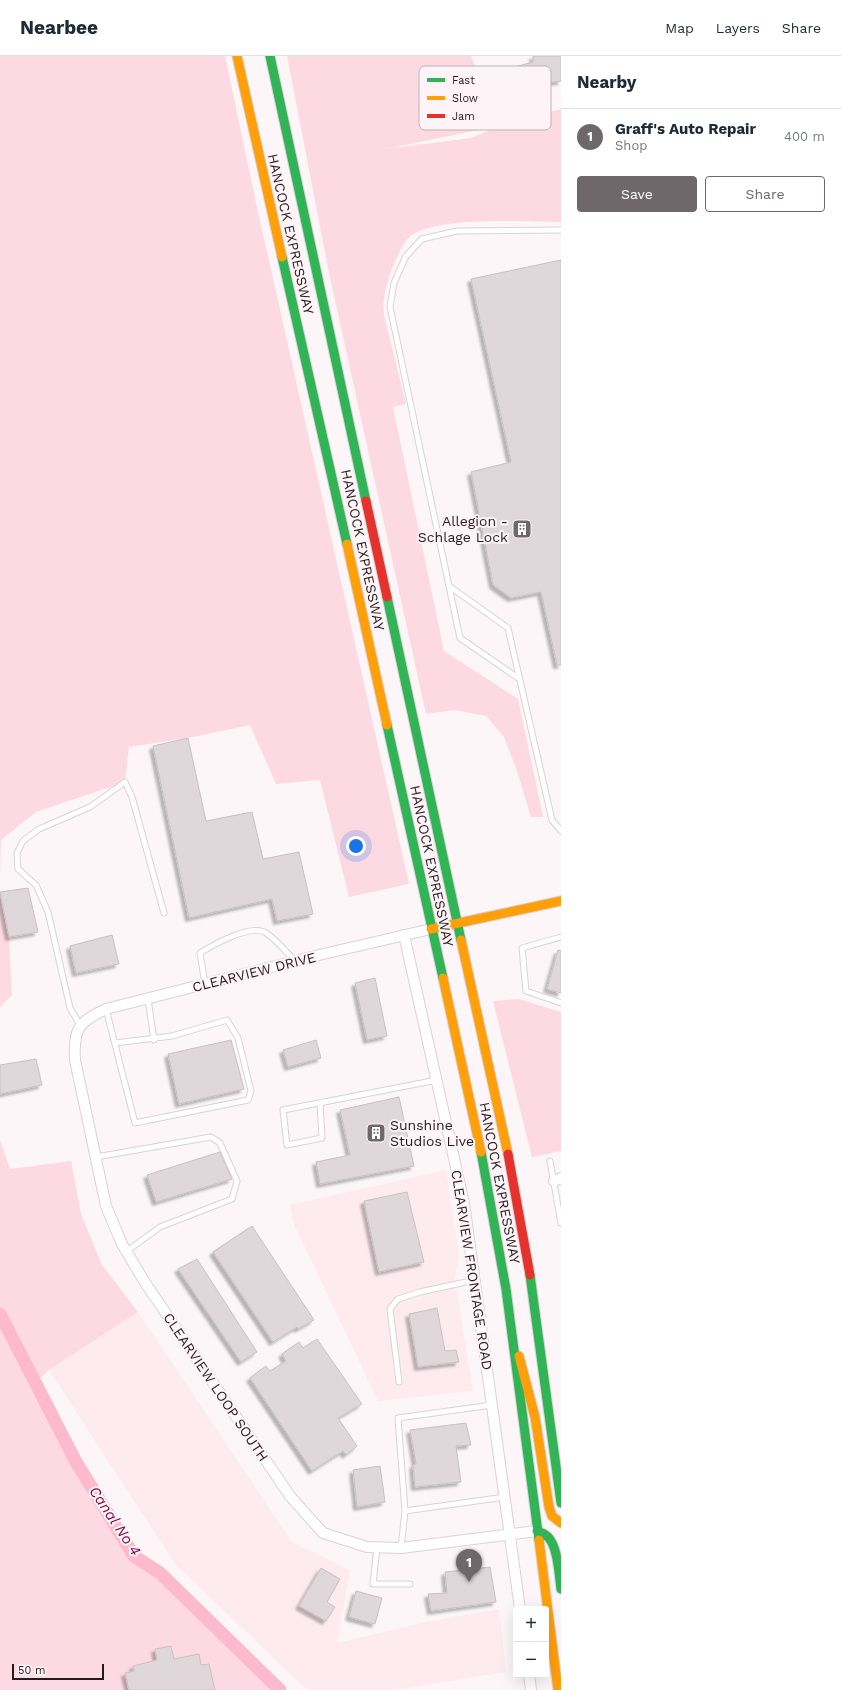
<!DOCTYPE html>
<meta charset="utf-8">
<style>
body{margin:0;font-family:"Work Sans",sans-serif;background:#f6f6f7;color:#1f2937}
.controls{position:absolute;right:12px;bottom:12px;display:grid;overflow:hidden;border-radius:4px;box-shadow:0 4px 16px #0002}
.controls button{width:36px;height:36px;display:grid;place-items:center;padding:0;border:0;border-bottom:1px solid #e0e1e3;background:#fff;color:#1f2937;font:20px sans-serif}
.scale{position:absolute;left:12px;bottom:10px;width:92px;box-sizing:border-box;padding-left:4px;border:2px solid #231b1d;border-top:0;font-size:11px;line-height:14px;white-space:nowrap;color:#231b1d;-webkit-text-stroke:3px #fef4f7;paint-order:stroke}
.you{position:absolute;left:356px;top:790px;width:14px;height:14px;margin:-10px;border:3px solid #fff;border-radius:50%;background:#1a73e8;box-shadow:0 0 0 6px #1a73e833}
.badge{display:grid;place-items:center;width:26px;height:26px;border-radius:50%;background:#6f686a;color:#fff;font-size:13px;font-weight:700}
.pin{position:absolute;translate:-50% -33px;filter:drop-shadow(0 1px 2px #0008)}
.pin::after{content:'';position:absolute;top:21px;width:14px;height:12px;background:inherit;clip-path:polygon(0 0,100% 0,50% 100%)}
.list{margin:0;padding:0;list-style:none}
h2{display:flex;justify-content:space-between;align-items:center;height:52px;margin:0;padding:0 16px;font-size:17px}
h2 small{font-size:13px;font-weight:400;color:#747a83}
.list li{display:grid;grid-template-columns:26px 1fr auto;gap:12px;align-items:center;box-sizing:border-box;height:56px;padding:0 16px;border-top:1px solid #e0e1e3}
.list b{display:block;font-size:15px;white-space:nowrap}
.list p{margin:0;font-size:13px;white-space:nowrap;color:#747a83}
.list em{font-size:13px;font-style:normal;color:#747a83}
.actions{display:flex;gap:8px;padding:12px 16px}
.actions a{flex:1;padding:9px 0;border:1px solid #6f686a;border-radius:4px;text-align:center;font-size:14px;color:#6f686a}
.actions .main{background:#6f686a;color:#fff}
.map{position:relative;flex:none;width:561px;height:1634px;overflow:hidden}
header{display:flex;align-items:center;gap:24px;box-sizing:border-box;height:56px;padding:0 20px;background:#fff;border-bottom:1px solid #e0e1e3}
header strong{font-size:19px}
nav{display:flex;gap:22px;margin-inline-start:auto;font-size:14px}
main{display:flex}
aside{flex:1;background:#fff}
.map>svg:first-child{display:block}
</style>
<header>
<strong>Nearbee</strong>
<nav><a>Map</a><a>Layers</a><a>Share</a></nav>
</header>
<main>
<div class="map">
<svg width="561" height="1634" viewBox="0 0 561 1634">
<defs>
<filter id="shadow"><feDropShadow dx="-3.5" dy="3.5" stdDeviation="1" flood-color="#0004"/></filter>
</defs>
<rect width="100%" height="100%" fill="#fcf6f8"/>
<path fill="#fdebf0" d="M446,1114L459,1200L455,1222L473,1335L378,1345L294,1168L290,1149Z
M138,1256L292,1486L350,1514L337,1587L426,1566L499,1553L506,1616L395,1634H307L175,1508L49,1314Z"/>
<path fill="#fdd9e3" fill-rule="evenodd" d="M0,0H225L256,147L409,828L349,841L320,724L276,728L250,669L188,682L129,691L125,726L36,756L1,784L0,819Z
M287,0H471L500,70L561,53V166C521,166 448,160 413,178C400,185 385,229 384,244C383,249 384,254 384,259L406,348L393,351L444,595L518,643L543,761H531L517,715L504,681L486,660L455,654L426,658L329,217ZM497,71L471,82L386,93L497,70Z
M0,838L9,881L12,939L0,951Z
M519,943L561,956V1095L532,1101L493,945Z
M0,1084L10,1113L71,1105L81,1158L102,1209L138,1256L49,1314L36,1326L96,1437L134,1500L160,1517L278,1634H0Z"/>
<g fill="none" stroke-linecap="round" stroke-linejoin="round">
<path stroke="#fdb9cd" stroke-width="13" d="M0,1258L76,1406L134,1500L160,1517L280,1634"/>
</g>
<path fill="#dfd7d9" stroke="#c8c1c3" filter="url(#shadow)" d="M533,0H561V25L527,29L529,40L500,48L492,17L533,6Z
M561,204V609H557L541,536L511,542L493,529L471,416L511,406L471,223Z
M188,682L206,765L252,756L263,803L299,796L313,858L277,865L272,843L189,862L153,690Z
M28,832L38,876L9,881L0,836Z
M112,879L119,908L76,917L70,890Z
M558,894L561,895V937L547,933Z
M375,922L387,980L367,984L355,927Z
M231,984L244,1033L179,1048L168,998Z
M316,984L321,1002L288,1011L283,994Z
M36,1003L42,1029L0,1038V1009Z
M399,1041L414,1110L320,1128L316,1106L350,1099L340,1054Z
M220,1096L232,1123L156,1146L147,1119Z
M407,1136L424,1206L379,1216L364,1145Z
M252,1170L314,1264L298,1273L297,1271L273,1286L213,1196Z
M197,1203L257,1296L241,1306L178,1213Z
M437,1252L445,1295L456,1294L459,1306L418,1311L409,1258Z
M317,1283L362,1348L338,1362L357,1390L346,1399L343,1395L312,1415L250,1322L266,1310L270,1315L286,1305L282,1298L299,1286L303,1292Z
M466,1367L471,1389L456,1390L461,1426L415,1431L413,1409L416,1408L410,1374Z
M380,1410L385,1446L357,1451L353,1414Z
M490,1511L496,1546L431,1555L428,1538L447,1537L445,1516Z
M321,1512L340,1523L327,1546L335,1551L326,1565L299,1550Z
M356,1535L382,1542L375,1568L349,1561Z
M171,1590L174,1603L199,1598L201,1609L209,1608L215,1634H129L125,1617L134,1615L133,1610L157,1604L155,1593Z"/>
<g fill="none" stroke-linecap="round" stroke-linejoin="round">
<defs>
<path id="lane" d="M449,530L508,572L552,764L561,775
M518,622L460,582L390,251L394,227L406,200L422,183L457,175L561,174
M561,881L522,892L526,935L561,947
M205,928L200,897C213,889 251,867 266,877C277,884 286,896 295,905
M148,943L154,984
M106,953L135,1067L248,1044L251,1035L238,982L227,964L172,980L115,987
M80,969L70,952L48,856L36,829L18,813L17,797L23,785L39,773L90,751L125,726L132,741L164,857
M320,1047L322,1082L287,1089L283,1054L437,1024
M96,1101L211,1081L220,1087L237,1125L232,1143L160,1171L127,1195
M550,1105L561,1167
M399,1326L390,1253L398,1243L420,1236L475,1224
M405,1455L398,1362L492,1349
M377,1491L373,1528H410
M401,1492L405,1455L505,1441"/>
<path id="street" d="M431,873L319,899L106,953C79,966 73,972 75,1004L106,1150L122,1188L144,1225L290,1440L323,1477L367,1491L401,1492L537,1475
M404,879L464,1147L520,1553
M554,1125L561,1122
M529,1619L531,1634"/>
<path id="fast" d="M270,0L366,445
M282,201L347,488
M387,541L461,884
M387,669L443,922
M481,1096L506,1233L539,1484
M530,1219L561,1447
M537,1475C541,1476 545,1478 548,1481C558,1491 559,1519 561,1533"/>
<path id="slow" d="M237,0L282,201
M347,488L387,669
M431,873L561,845
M461,884L508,1098
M443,922L481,1096
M519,1300L535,1361L549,1451L552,1460L561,1467
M539,1484L558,1634"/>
<path id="jam" d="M366,445L387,541
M508,1098L530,1219"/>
</defs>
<use href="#lane" stroke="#dad3d5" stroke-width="7"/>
<use href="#street" stroke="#dad3d5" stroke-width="12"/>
<use href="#fast" stroke="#dad3d5" stroke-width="11"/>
<use href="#slow" stroke="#dad3d5" stroke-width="11"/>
<use href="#jam" stroke="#dad3d5" stroke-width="11"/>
<use href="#lane" stroke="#fffefe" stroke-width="5"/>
<use href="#street" stroke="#fffefe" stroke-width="10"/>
<use href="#fast" stroke="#30b455" stroke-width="9"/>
<use href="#slow" stroke="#ff9f0a" stroke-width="9"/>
<use href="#jam" stroke="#e5322d" stroke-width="9"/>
</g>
<defs>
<symbol id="building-square" viewBox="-11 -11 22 22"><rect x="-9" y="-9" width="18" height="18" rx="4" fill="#6f686a" stroke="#fef4f7"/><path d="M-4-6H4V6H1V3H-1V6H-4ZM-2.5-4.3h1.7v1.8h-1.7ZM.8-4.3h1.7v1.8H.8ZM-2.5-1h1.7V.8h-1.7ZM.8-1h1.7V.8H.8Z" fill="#fff"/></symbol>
</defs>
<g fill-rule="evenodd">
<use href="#building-square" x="511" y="462" width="22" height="22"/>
<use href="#building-square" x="365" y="1066" width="22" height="22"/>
</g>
<g text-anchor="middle" stroke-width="4" stroke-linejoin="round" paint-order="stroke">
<g font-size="14" fill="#231b1d" stroke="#fef4f7">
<text transform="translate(291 178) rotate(77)" y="5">HANCOCK EXPRESSWAY</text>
<text transform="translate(363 494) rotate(78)" y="5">HANCOCK EXPRESSWAY</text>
<text transform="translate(432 810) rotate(78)" y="5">HANCOCK EXPRESSWAY</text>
<text transform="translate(254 916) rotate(-14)" y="5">CLEARVIEW DRIVE</text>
<text transform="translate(500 1127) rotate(79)" y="5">HANCOCK EXPRESSWAY</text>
<text transform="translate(472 1214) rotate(81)" y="5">CLEARVIEW FRONTAGE ROAD</text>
<text transform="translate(216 1331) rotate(56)" y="5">CLEARVIEW LOOP SOUTH</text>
</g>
<g font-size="14" fill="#231b1d" stroke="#fef4f7" text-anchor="end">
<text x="508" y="470">Allegion -<tspan x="508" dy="16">Schlage Lock</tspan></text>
<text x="390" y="1074" text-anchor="start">Sunshine<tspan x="390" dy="16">Studios Live</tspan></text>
</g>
<g font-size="15" font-style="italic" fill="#7a083e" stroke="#fef4f7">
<text transform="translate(115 1465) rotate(56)" y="5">Canal No 4</text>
</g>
</g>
<rect x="419" y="10" width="132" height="64" rx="6" fill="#fef4f7" stroke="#bcb3b6" stroke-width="1"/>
<rect x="427" y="22" width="18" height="4" fill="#30b455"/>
<rect x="427" y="40" width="18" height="4" fill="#ff9f0a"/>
<rect x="427" y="58" width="18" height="4" fill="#e5322d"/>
<g font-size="11" fill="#231b1d">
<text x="452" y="28">Fast</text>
<text x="452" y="46">Slow</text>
<text x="452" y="64">Jam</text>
</g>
</svg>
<div class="controls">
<button>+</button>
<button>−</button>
</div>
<div class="scale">50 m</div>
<div class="you"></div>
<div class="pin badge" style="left:469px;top:1526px">1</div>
</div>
<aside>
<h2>Nearby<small></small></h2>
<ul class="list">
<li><span class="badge">1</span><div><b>Graff's Auto Repair</b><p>Shop</p></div><em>400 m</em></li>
</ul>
<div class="actions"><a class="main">Save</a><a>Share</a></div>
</aside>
</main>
